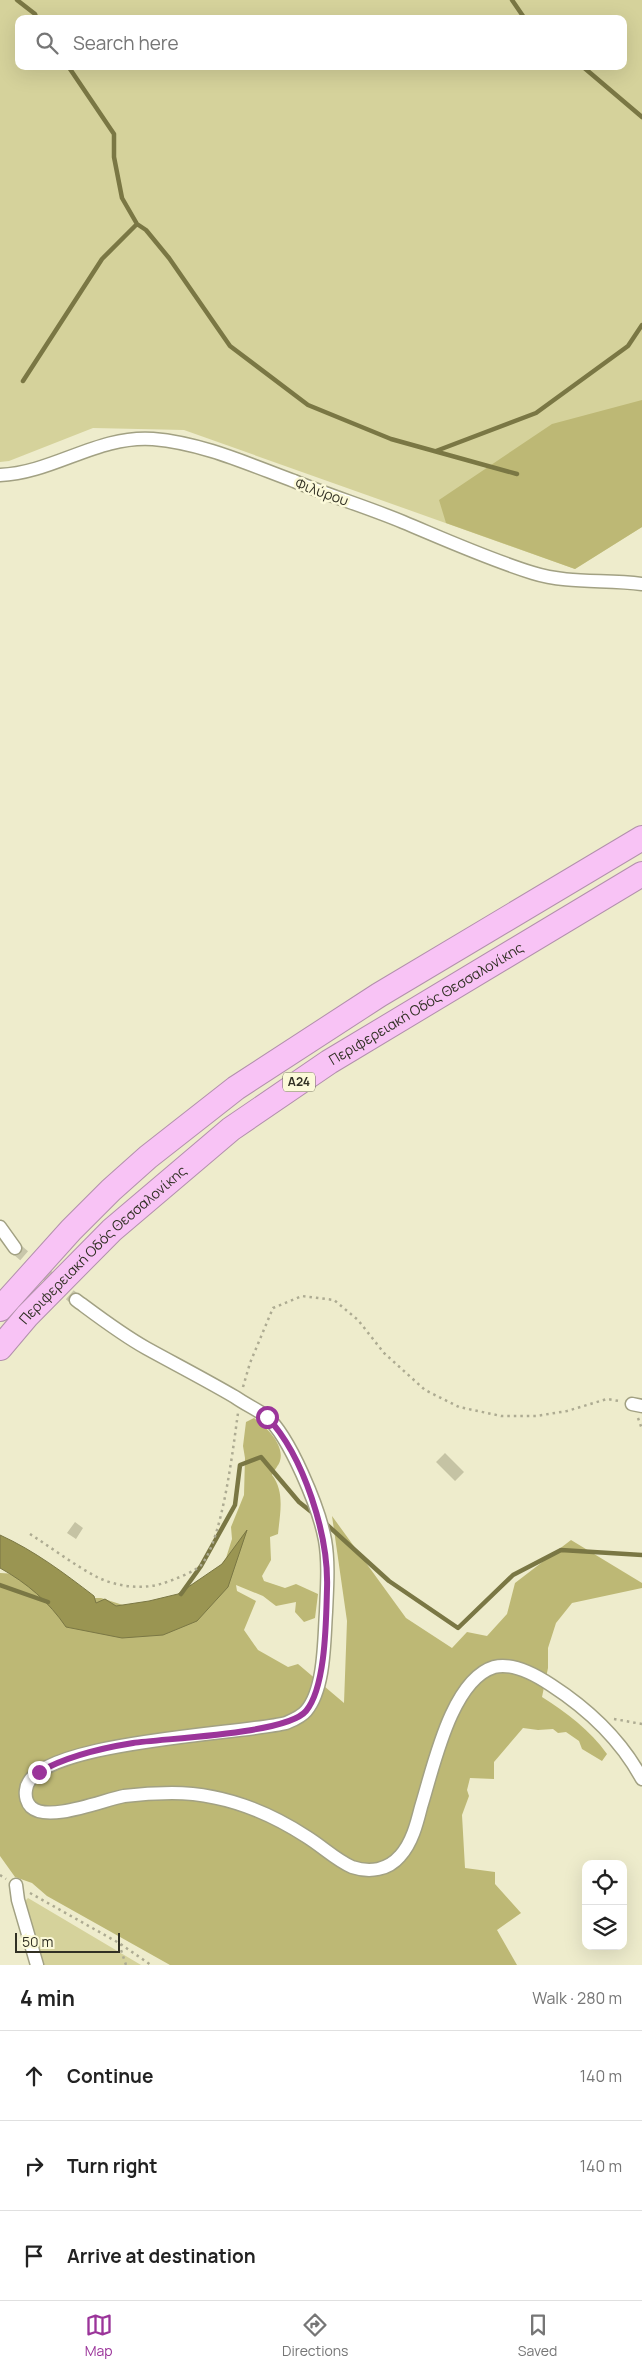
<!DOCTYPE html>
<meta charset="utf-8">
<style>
body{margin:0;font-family:Manrope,sans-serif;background:#f6f6f6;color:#222}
.controls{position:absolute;right:15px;bottom:15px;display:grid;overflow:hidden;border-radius:10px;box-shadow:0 5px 20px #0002}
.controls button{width:45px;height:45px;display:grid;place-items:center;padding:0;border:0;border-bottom:1px solid #e0e0e0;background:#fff;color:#222;font:25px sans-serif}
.scale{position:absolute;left:15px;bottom:12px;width:105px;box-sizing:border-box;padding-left:5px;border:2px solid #313024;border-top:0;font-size:14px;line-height:18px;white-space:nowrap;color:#313024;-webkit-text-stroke:4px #fbf9d9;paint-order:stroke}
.stop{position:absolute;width:15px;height:15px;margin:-11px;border:4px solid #9b359a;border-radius:50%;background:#fff}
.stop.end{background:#9b359a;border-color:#fff;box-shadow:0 1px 5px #0008}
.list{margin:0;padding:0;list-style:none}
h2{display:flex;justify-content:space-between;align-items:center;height:65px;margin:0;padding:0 20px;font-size:21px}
h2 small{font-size:16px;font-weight:400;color:#767676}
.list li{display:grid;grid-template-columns:32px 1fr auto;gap:15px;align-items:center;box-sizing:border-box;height:90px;padding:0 20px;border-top:1px solid #e0e0e0}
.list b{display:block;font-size:19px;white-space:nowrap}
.list em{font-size:16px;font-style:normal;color:#767676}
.icon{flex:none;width:28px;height:28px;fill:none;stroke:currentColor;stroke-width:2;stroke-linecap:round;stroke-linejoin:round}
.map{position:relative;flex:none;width:642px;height:1965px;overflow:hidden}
.search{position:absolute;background:#fff;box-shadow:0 5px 20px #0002;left:15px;right:15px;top:15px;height:55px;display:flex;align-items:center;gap:12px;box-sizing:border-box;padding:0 18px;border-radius:10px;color:#767676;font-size:19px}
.sheet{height:335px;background:#fff}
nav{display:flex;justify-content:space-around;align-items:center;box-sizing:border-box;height:70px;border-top:1px solid #e0e0e0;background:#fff;font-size:14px;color:#767676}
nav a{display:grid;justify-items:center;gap:2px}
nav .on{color:#9b359a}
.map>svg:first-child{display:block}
</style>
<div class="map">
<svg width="642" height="1965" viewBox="0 0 642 1965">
<rect width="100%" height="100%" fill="#eeeccc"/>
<path fill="#d5d29b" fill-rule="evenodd" d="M0,0H642V527L575,569L184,430L93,428L9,461L0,462ZM19,19H623V66H19Z
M28,1898L141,1965H43L23,1903Z"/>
<path fill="#bdb875" d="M642,400V527L575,569L446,523L439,500L552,424Z
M254,1418C265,1426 285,1444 280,1461C279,1465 274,1470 272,1475C285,1492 280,1513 278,1534L270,1537L271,1560L262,1576L264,1581L285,1588L296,1584L318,1594L315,1618L304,1622L295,1612L296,1602L276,1606L263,1596L236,1585L237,1591L256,1601L244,1630L258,1650L288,1667L298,1664L344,1703L347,1621L332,1516L406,1618L452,1648L467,1632L487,1636L507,1614L515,1583L571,1540L642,1583V1588L572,1603L556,1623L548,1648V1668L542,1697C567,1713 590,1730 607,1754L602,1761L582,1749L579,1741L566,1732L558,1733L553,1729L538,1730L523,1728L494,1762V1779L470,1778L467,1790L469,1796L462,1815L465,1868L495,1872V1884L521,1913L497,1930L517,1965H170L47,1896L32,1883L15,1877L0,1856V1573L55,1576L90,1598H101L126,1606L164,1614L214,1574L226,1558L232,1539L231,1527L244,1495L245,1458L243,1446L246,1422Z"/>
<path fill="#9a9552" stroke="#7a7744" d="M247,1530L228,1587L197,1621L163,1635L122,1638L66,1627C49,1602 27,1583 0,1568V1535C35,1551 64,1573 94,1596L96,1603L105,1599L116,1606L149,1601L178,1594L222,1564Z"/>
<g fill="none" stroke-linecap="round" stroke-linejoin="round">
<path stroke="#7a7744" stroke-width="4.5" d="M17,0L35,14L37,19
M512,0L525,19
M68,66L114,134V157L122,198L137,224L146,230L169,258L230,346L308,405L391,439L517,474
M582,66L642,117
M23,381L102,259L137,224
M436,451L536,413L628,346L642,325
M324,1522L389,1581L458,1628L513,1575L561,1550L642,1555
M0,1585L48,1602
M181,1594L201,1566L235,1505L240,1465L261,1457L299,1502L314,1514"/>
</g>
<path fill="#c5c3a4" d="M445,1453L464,1472L455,1481L436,1462Z
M75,1522L83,1528L76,1539L67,1533Z"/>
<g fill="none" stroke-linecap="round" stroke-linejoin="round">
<path stroke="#c8c6aa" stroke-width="12" stroke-dasharray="12 6" stroke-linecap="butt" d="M15,1248L76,1300"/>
<defs>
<path id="minor" d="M0,475C53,473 98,435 153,439C202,443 248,464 294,481C330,496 367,507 403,522C446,540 488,559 533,573C568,584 606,579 642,584
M0,1227L15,1248
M76,1300C99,1317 121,1334 146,1348C175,1364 206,1380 235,1397C245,1404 256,1409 266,1416C290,1437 319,1508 325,1540C329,1563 327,1588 326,1612C324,1640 325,1689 306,1711C301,1717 293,1720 286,1723C245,1734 30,1741 26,1790C25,1796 27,1803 31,1807C48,1823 103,1800 124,1796C140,1794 156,1793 172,1793C221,1793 267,1811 307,1837C323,1847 336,1860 352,1867C370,1873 388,1870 400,1856C412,1843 417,1823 421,1807C433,1769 451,1680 494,1667C513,1662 536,1675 551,1685C588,1709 621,1740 642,1779
M632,1404L642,1406
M16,1885L18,1900L37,1965"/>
<g id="motorway">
<path d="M0,1309L71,1230L111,1190L148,1157L236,1088L379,995L642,838"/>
<path id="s1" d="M0,1348L27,1316L112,1230L231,1129L329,1062L642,874"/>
</g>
</defs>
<use href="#minor" stroke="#a2a183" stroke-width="15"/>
<use href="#motorway" stroke="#b290ac" stroke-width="26"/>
<path stroke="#adab92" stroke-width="2.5" stroke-dasharray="2.5 4" stroke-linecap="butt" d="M243,1387L250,1363L273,1308L302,1296L334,1300L358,1320L384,1353L425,1390L459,1407L501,1416H536L567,1411L607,1399L619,1401
M638,1418L642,1429
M30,1534C52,1548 74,1565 97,1577C117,1587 144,1590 164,1583C173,1580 197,1571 202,1564C223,1537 233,1448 238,1413
M614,1719L642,1724
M0,1875L6,1879
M30,1893L119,1943L151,1965
M119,1944L126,1965"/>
<use href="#minor" stroke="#fff" stroke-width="12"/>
<use href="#motorway" stroke="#f8c3f5" stroke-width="24"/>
</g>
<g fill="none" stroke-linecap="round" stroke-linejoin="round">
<path stroke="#9b359a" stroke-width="6" d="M39,1772C67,1756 102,1748 133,1743C167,1738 287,1734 306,1711C326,1687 326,1620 327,1589C329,1536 304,1456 267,1417"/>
</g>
<g text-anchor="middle" stroke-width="5" stroke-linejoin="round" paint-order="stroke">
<rect fill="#fbf9d9" stroke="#6e6c5a" stroke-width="1" x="283" y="1072.5" width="32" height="19" rx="4"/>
<g font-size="12" font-weight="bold" fill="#313024">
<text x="299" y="1086">Α24</text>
</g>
<g font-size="14" fill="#313024" stroke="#fbf9d9">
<text transform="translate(322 492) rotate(20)" y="5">Φιλύρου</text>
<text dy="5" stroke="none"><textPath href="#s1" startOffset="551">Περιφερειακή Οδός Θεσσαλονίκης</textPath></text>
<text dy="5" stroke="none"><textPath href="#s1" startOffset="146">Περιφερειακή Οδός Θεσσαλονίκης</textPath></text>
</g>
</g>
</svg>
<div class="controls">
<button><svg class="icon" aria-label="locate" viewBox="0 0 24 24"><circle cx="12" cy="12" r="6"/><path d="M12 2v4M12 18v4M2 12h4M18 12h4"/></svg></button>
<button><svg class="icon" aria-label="layers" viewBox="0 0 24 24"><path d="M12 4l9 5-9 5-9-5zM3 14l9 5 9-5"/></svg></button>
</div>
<div class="scale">50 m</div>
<div class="stop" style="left:267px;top:1417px"></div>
<div class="stop end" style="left:39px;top:1772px"></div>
<div class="search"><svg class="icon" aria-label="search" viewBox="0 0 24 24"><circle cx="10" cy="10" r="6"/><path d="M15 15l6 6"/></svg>Search here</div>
</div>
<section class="sheet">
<h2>4 min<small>Walk · 280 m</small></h2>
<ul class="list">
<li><svg class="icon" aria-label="ahead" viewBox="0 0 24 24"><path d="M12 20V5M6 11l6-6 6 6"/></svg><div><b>Continue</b></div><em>140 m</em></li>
<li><svg class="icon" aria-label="right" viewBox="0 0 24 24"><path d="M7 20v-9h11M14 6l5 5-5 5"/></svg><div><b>Turn right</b></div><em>140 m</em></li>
<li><svg class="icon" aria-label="arrive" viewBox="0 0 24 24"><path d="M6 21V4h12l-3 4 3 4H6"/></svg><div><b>Arrive at destination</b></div></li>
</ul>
</section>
<nav>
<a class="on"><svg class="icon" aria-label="map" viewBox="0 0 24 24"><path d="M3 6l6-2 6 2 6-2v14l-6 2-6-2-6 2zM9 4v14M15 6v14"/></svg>Map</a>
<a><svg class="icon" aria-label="directions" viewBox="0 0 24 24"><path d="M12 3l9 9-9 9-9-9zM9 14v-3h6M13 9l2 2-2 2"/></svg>Directions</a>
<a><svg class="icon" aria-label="saved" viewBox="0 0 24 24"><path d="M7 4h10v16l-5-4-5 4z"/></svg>Saved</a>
</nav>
